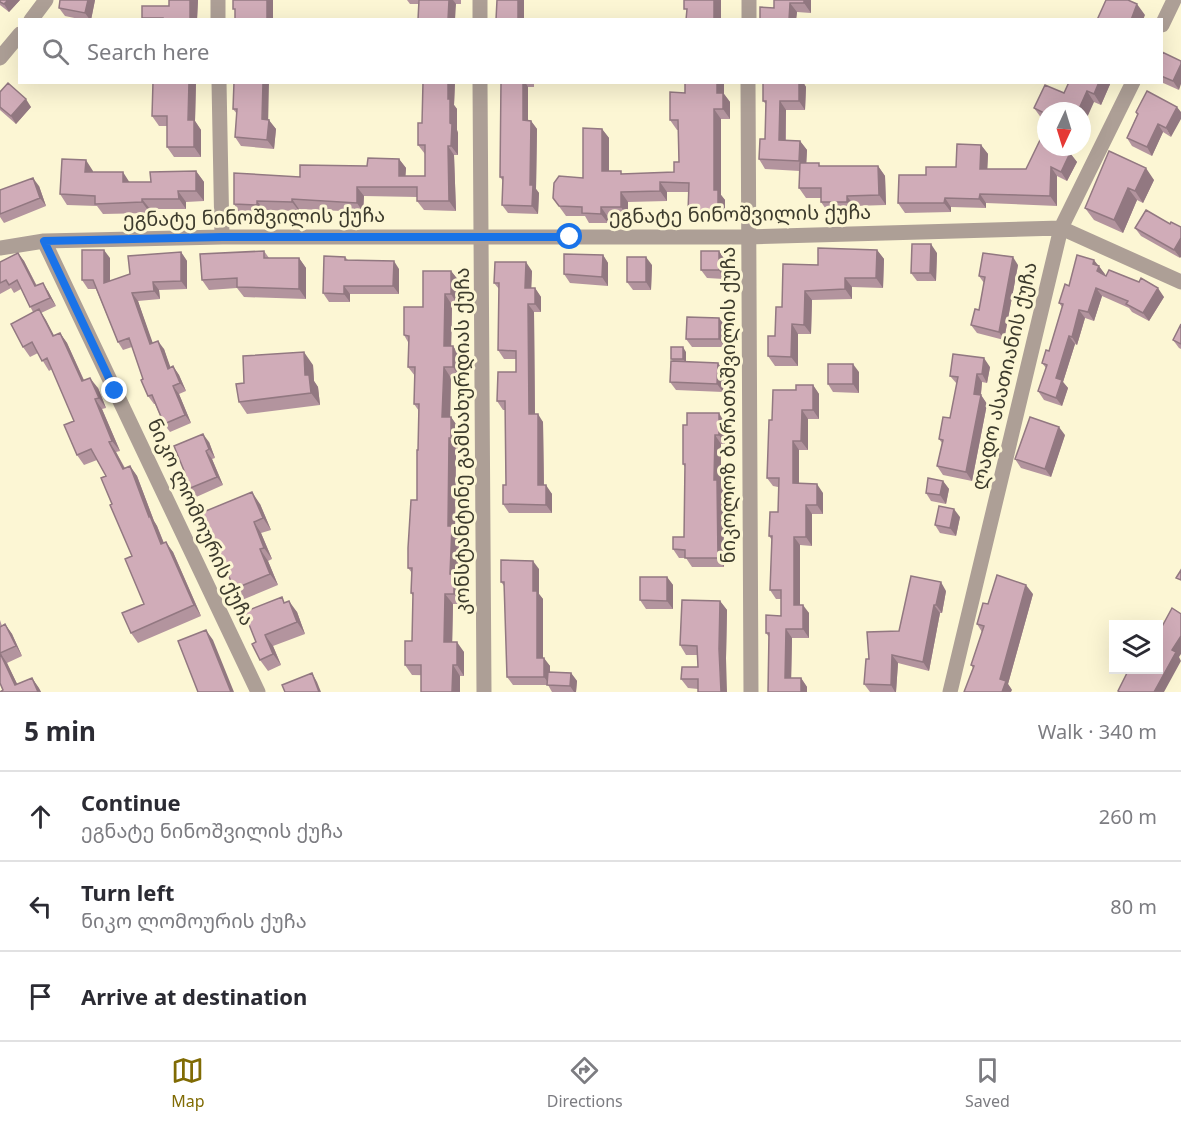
<!DOCTYPE html>
<meta charset="utf-8">
<style>
body{margin:0;font-family:Georgia,"Noto Sans Georgian",serif;background:#f2f2f3;color:#2b2b33}
.controls{position:absolute;right:18px;bottom:18px;display:grid;overflow:hidden;border-radius:0px;box-shadow:0 6px 24px #0002}
.controls button{width:54px;height:54px;display:grid;place-items:center;padding:0;border:0;border-bottom:2px solid #e1e1e2;background:#fff;color:#2b2b33;font:30px sans-serif}
.compass{position:absolute;left:1037px;top:102px;width:54px;height:54px;border-radius:50%;background:#fff;box-shadow:0 6px 24px #0002;rotate:184deg}
.stop{position:absolute;width:18px;height:18px;margin:-14px;border:4px solid #1a73e8;border-radius:50%;background:#fff}
.stop.end{background:#1a73e8;border-color:#fff;box-shadow:0 2px 6px #0008}
.list{margin:0;padding:0;list-style:none}
h2{display:flex;justify-content:space-between;align-items:center;height:78px;margin:0;padding:0 24px;font-size:26px}
h2 small{font-size:20px;font-weight:400;color:#7c7c81}
.list li{display:grid;grid-template-columns:39px 1fr auto;gap:18px;align-items:center;box-sizing:border-box;height:90px;padding:0 24px;border-top:2px solid #e1e1e2}
.list b{display:block;font-size:22px;white-space:nowrap}
.list p{margin:0;font-size:20px;white-space:nowrap;color:#7c7c81}
.list em{font-size:20px;font-style:normal;color:#7c7c81}
.icon{flex:none;width:33px;height:33px;fill:none;stroke:currentColor;stroke-width:2;stroke-linecap:round;stroke-linejoin:round}
.map{position:relative;flex:none;width:1181px;height:692px;overflow:hidden}
.search{position:absolute;background:#fff;box-shadow:0 6px 24px #0002;left:18px;right:18px;top:18px;height:66px;display:flex;align-items:center;gap:15px;box-sizing:border-box;padding:0 21px;border-radius:0px;color:#7c7c81;font-size:22px}
.sheet{height:348px;background:#fff}
nav{display:flex;justify-content:space-around;align-items:center;box-sizing:border-box;height:84px;border-top:2px solid #e1e1e2;background:#fff;font-size:16px;color:#7c7c81}
nav a{display:grid;justify-items:center;gap:3px}
nav .on{color:#806b04}
.map>svg:first-child{display:block}
</style>
<div class="map">
<svg width="1181" height="692" viewBox="0 0 1181 692">
<rect width="100%" height="100%" fill="#fcf6d4"/>
<g fill="none" stroke-linecap="round" stroke-linejoin="round">
<path stroke="#ad9f96" stroke-width="15" d="M218,0V20
M480,0V20
M31,20L46,0
M749,20V0
M1162,25L1174,0
M0,58L20,34
M219,82L222,237
M480,82L484,692
M748,82L751,692
M44,241L258,692
M0,248L44,241L222,237H748L1061,228L1181,282
M950,692L1061,228L1133,82"/>
</g>
<path fill="#b3949e" d="M0,0H20L9,12L0,5Z
M60,0H95L91,20H84L65,16L59,8Z
M198,0L197,20H143L142,18L169,6Z
M407,0H461V4H410Z
M774,0H811V13L797,12L796,20H760L774,8Z
M1161,53L1179,90L1161,82Z
M153,82H196L195,121L201,130V157H174L167,147V126H159L152,116Z
M234,82L276,129L274,149L241,146L235,137L237,114L233,109Z
M455,82L454,105L457,109V130L458,133V155H454L456,211L424,210L417,201V197L364,196L363,212L299,209V211L264,210V214H240L234,204L300,177L367,166L399,159L406,168L405,176H425V154L418,145L422,123Z
M501,82H534V87H528V121H531L537,129L536,189L539,193L538,214L508,213L502,205L503,181L500,177Z
M685,82H724V94L730,102V119H721V195L725,200V222H695L688,212L689,192H667V201L628,202V217H608V223H589L585,216H566L553,198L583,178L602,129L609,138V171L623,174L674,172L679,162L678,130H677L670,120L685,93Z
M763,82H803L806,87L805,110H786V140L800,141L807,150L806,163L821,166H878L885,176L886,205L854,206V213L828,212L821,202V198H806L799,188L800,171L765,169L759,159L765,139L766,104L763,101Z
M1111,82L1101,105L1094,102L1046,111V121L1042,119L1034,108L1064,93Z
M1147,91L1171,137L1163,132L1152,156L1132,146L1127,138L1137,115L1136,112Z
M0,92L31,107L16,124L0,110Z
M981,145L988,154L987,169H1026L1070,153L1077,162L1067,181L1057,176V206L986,203V208L951,207V212L905,213L898,203L926,175L956,167Z
M1109,151L1154,180L1143,203L1137,200L1123,233L1094,220L1085,208Z
M93,171V172L130,182H151L196,171L204,182V201L186,202V209H150V213L103,214L97,206L67,205L60,194Z
M39,186L46,206L4,223L0,217V190Z
M1146,210L1180,258L1141,236L1135,228Z
M877,250L884,259L883,288L852,287V299L812,300L811,334H798V366H775L768,356L775,336L782,307L818,265Z
M264,251L269,258H299L306,268V299L244,297L237,288L209,290L202,280Z
M181,252L187,261V289L159,290L160,299L138,301L152,343L164,349L170,368L173,366L179,375L186,391L179,394L191,423L170,432L164,424L155,404H154L148,396L143,379L132,347L123,350L118,342L96,289H88L82,280L110,258V281L130,274Z
M18,253L24,261L37,286L48,291L56,306L41,313L54,336L60,333L67,343L84,380L98,388L106,408L102,409L120,451L116,452L125,468L130,466L137,476L154,521L157,526L164,543L173,552L201,616L138,643L131,633L144,604L132,556L112,504L106,476L97,460L84,465L77,455L74,421L52,369L49,371L38,353L30,357L23,347L33,312L21,289L14,293L11,288L0,294V262Z
M937,253L936,281H917L911,273Z
M603,255L608,263V286L570,283L564,274Z
M345,257L348,260L399,269V294H350V302H329L323,293Z
M725,260L724,279L707,278L701,270Z
M652,265L651,290H633L627,282Z
M1018,265L1004,340L977,333L971,325L979,310L984,283L979,276Z
M1098,265L1099,266L1105,275L1164,297L1149,321L1132,312L1129,308L1102,296L1094,321L1085,318L1077,345L1075,344L1063,382L1068,388L1062,406L1044,400L1038,391L1046,368L1042,363L1049,351L1062,307L1059,303Z
M451,271L459,281L458,305H452L451,346L460,356V378H451L450,417H451L458,427V449H456L455,531L459,536L458,579L462,584L461,604H453L452,642L464,652V676L412,675L405,665L412,641L413,596L411,593L412,573L408,568L417,500L419,411L414,404L415,376L408,367V342L404,335L423,307Z
M532,271L531,288H535L541,297V312H534L535,414L543,422L544,485L552,494V513H509L503,504L506,485L505,410H503L497,401L516,372V359H504L498,350L499,289L494,283Z
M719,318L725,326V347H692L686,339Z
M1181,324V349L1179,348L1173,340Z
M686,352V362L718,363L724,372L723,392L676,390L670,382L673,361L671,359Z
M313,365L314,381L318,387L320,405L247,414L239,402L244,383Z
M990,367L987,383L982,382L981,395L987,404L972,481L943,475L937,466L942,443L939,439L950,418L957,384L950,376Z
M859,372V393L833,392L828,384Z
M813,385L819,394V419H808V450H799V484L823,493V514H812V546L800,545V605L809,613V638H792L791,678H801L807,687V692H768L769,637L766,633L781,616V599H776L770,590L772,540L769,536L778,512V487L773,486L767,478L772,420L796,390Z
M725,423V444H721V485L723,489L724,567H692L686,558H679L673,549L684,537L685,467L683,464Z
M1065,435L1051,477L1021,468L1015,459Z
M209,442L215,458L212,459L223,485L194,498L188,489L185,473Z
M943,481L949,489L946,504L931,501L926,493Z
M260,504L271,530L261,533L272,559L268,561L278,585L242,600L234,589L228,574L222,565Z
M960,517L956,536L940,533L935,525Z
M539,569V594L543,599V658L550,666V672L571,673L577,681L576,692H552L548,685H513L507,677L505,587L501,582Z
M667,577L673,585V609H646L640,600Z
M946,591L942,613H940L929,671L898,663L896,692H870L864,684L899,631Z
M1033,594L1008,684L1012,690L973,668L971,665L982,632L977,624L988,604Z
M720,601L727,610L726,658L698,689L688,688L681,679L698,667V655H686L680,645Z
M286,602L297,612L305,634L273,646L281,665L268,671L260,660L256,642Z
M0,620L2,626L5,624L12,634L22,656L7,663L17,684L32,678L41,692H0L3,690L0,683Z"/>
<path fill="#927881" d="M8,0H20L9,12L4,4Z
M88,0H95L91,20H90L85,13Z
M190,0H198L197,20H190Z
M267,0H273V20H267Z
M449,0H453L456,4L455,20H448Z
M518,0H524V20H518Z
M714,0H721V20H714Z
M804,0H811V13L804,3Z
M790,3L797,12L796,20H789Z
M1137,4L1145,15L1143,20H1131Z
M1181,64V84L1179,90L1173,81Z
M189,82H196L195,121L201,130V157L194,147L188,120Z
M263,82H269L268,128L262,119Z
M448,82H455L454,105L457,109V130L458,133V155L451,146L448,99Z
M523,82H525L528,87V129L523,120Z
M717,82H724V94L730,102V119L723,109L717,93Z
M799,82H803L806,87L805,110L799,101Z
M1099,82H1111L1101,105L1094,94Z
M1087,91L1094,102L1082,129V111H1078Z
M26,99L31,107L16,124L11,116Z
M780,101L786,110L785,149L779,140Z
M1177,107L1181,112V119L1171,137L1166,128Z
M714,109L721,119V195L725,200V222L718,212L714,190Z
M269,120L276,129L274,149L267,140Z
M531,121L537,129L536,189L539,193L538,214L532,206L530,185Z
M1158,124L1163,132L1152,156L1147,147Z
M602,129L609,138V181L602,171Z
M800,141L807,150L806,171L799,161Z
M981,145L988,154L987,178L980,169Z
M448,146L454,155L456,211L449,201Z
M1070,153L1077,162L1067,181L1061,172Z
M399,159L406,168L405,185L399,176Z
M86,160L93,171V182L85,172Z
M878,166L885,176L886,205L879,195Z
M1051,167L1057,176V206L1050,196Z
M1146,168L1154,180L1143,203L1135,191Z
M196,171L204,182V201L196,191Z
M123,172L130,183L123,182Z
M33,178L39,186L46,206L40,198Z
M660,182L667,192V201L660,191Z
M357,187L364,196L363,212L357,203Z
M1128,188L1137,200L1123,233L1114,220Z
M178,191L186,202V209L179,199Z
M621,192L628,202V217L621,207Z
M980,194L986,203V208L979,199Z
M847,196L854,206V213L847,202Z
M945,198L951,207V212L944,203Z
M142,199L150,209V213L142,202Z
M292,199L299,209V211L292,202Z
M257,201L264,210V214L257,205Z
M601,207L608,217V223L601,214Z
M1181,238V257L1180,258L1174,250Z
M931,244L937,253L936,281L930,273Z
M104,250L110,258V292L104,283Z
M877,250L884,259L883,288L876,278Z
M719,251L725,260L724,279L719,270Z
M181,252L187,261V289L181,281Z
M18,253L24,261L41,295L35,286Z
M603,255L608,263V286L602,277Z
M646,257L652,265L651,290L646,282Z
M1013,257L1018,265L1004,340L999,332Z
M299,258L306,268V299L299,289Z
M1094,260L1105,274L1103,279L1093,264Z
M394,261L399,269V294L393,286Z
M526,262L532,271L531,296L525,288Z
M451,271L459,281L458,305L451,294Z
M845,278L852,287V299L845,289Z
M153,282L159,290L160,299L154,291Z
M43,283L48,291L56,306L50,298Z
M344,286L350,294V302L344,294Z
M535,288L541,297V312L535,304Z
M1096,288L1102,296L1094,321L1088,312Z
M1158,288L1164,297L1149,321L1143,313Z
M805,291L812,300L811,334L804,325Z
M132,293L138,301L156,352L150,344Z
M445,294L452,305L451,356L444,346Z
M528,304L534,312L535,422L529,414Z
M39,309L46,320L60,347L53,336Z
M1079,310L1085,318L1077,345L1072,337Z
M719,318L725,326V347L719,339Z
M792,324L798,334V366L791,357Z
M60,333L67,343L89,392L82,381Z
M1069,336L1075,344L1063,382L1068,388L1062,406L1056,398V378Z
M158,341L164,349L174,377L168,369Z
M453,346L460,356V378L453,367Z
M683,347L686,352V363L683,359Z
M304,352L313,365L314,381L318,387L320,405L311,393L305,375Z
M984,358L990,367L987,383L982,374Z
M718,363L724,372L723,392L717,384Z
M853,364L859,372V393L853,384Z
M173,366L179,375L186,391L180,383Z
M444,367L451,378L450,427L442,417Z
M977,374L982,382L980,402L974,394Z
M90,378L98,388L106,408L99,398Z
M813,385L819,394V419L813,410Z
M173,386L179,394L191,423L185,415Z
M981,395L987,404L972,481L966,472Z
M95,399L102,409L120,451L112,441Z
M802,410L808,419V450L801,441Z
M719,413L725,423V444L719,435Z
M538,414L543,422L544,494L538,485Z
M451,417L458,427V449L451,438Z
M1059,427L1065,435L1051,477L1045,469Z
M203,434L209,442L215,458L209,449Z
M715,435L721,444V485L723,489L724,567L718,558L714,480Z
M449,438L456,449L455,531L459,536L458,579L462,584L461,604L454,594L450,574L448,526Z
M793,441L799,450V492L793,483Z
M109,442L116,452L130,479L123,469Z
M206,451L212,459L223,485L217,477Z
M130,466L137,476L154,521L157,526L168,554L161,544L149,517Z
M943,481L949,489L946,504L940,495Z
M817,484L823,493V514L817,505Z
M546,485L552,494V513L546,505Z
M252,492L260,504L271,530L263,518Z
M806,505L812,514V546L806,537Z
M954,509L960,517L956,536L950,528Z
M254,522L261,533L272,559L264,548Z
M794,537L800,545V613L794,605Z
M166,542L173,552L201,616L194,605Z
M260,549L268,561L278,585L270,574Z
M533,561L539,569V594L543,599V666L537,658L533,591Z
M667,577L673,585V609L667,601Z
M941,582L946,591L942,613L936,605Z
M1026,585L1033,594L1008,684L1012,690L1011,692H1002L1000,679Z
M445,594L453,604L452,652L444,642Z
M289,601L297,612L305,634L297,622Z
M720,601L727,610L726,658L727,692H721L719,649Z
M803,605L809,613V638L803,629Z
M934,605L940,613L929,671L923,662Z
M5,624L12,634L22,656L16,646Z
M786,629L792,638L791,687L785,678Z
M206,630L213,640L234,692H231Z
M265,635L273,646L281,665L273,654Z
M1181,636V654L1179,657L1181,661L1164,692H1154L1172,650Z
M457,642L464,652V676L457,665Z
M0,653L7,663L21,692L15,685Z
M892,655L898,663L896,692H895L891,685Z
M544,658L550,666V685L544,677Z
M453,665L460,676V692H452Z
M312,673L317,682L321,692H319Z
M571,673L577,681L576,692H574L570,686Z
M32,678L39,688L41,692H38Z
M801,678L807,687V692H801Z"/>
<path fill="#d0acb8" stroke="#927881" stroke-width="1.5" d="M0,0H8L4,4L0,2Z
M60,0H88L85,13L59,8Z
M169,0H190V20H163V18H142V6H169Z
M233,0H267V20H235V9H233Z
M419,0H449L448,20H418Z
M497,0H518V20H496Z
M684,0H714V20H686L687,9H684Z
M774,0H804V3H790L789,20H760V7L774,8Z
M1106,0H1128L1137,4L1131,20H1097Z
M1162,52L1181,61V64L1173,81L1161,76Z
M153,82H189L188,120H194V147H167V116H152Z
M234,82H263L262,119L269,120L267,140L235,137L237,109H233Z
M423,82H448V99H450V123L452,124L451,146H448L449,201H417V187H357V203L292,199V202L257,201V205L234,204V173L300,177V165L367,166L368,158L399,159V176H425V145H418V123H422Z
M501,82H523V120L531,121L530,185H533L532,206L502,205L503,177H500Z
M685,82H717V93H723V109H714V190H718V212H688L689,183L660,182V191L621,192V207H601V214L582,213V207L559,206L553,198L554,183L559,176L583,178V128L602,129V171H621V174L674,172V162H679L678,120H670V92L685,93Z
M763,82H799V101H780L779,140L800,141L799,161L759,159L760,139H765L766,101H763Z
M1069,82H1099L1094,94L1087,91L1078,111H1046V114L1034,108L1045,85L1064,93Z
M8,83L26,99L11,116L0,107V92Z
M1147,91L1177,107L1166,128L1158,124L1147,147L1127,138L1138,114L1136,112Z
M1041,138L1046,141V147H1059L1070,153L1061,172L1051,167L1050,196L980,194L979,199L945,198L944,203H898L899,175H926V167H956L957,144L981,145L980,169H1026Z
M1109,151L1146,168L1135,191L1128,188L1114,220L1085,208Z
M62,159L86,160L85,172H123V182H151L150,172L196,171V191H178L179,199H142V202L95,204V196L60,194Z
M800,163H819V166H878L879,195L847,196V202H821V188H799Z
M33,178L40,198L0,214V190Z
M1146,210L1170,224L1171,222L1181,227V238L1174,250L1135,228Z
M912,244H931L930,273H911Z
M818,248L877,250L876,278H845V289L805,291L804,325L792,324L791,357L768,356V336H775L776,307H782L783,264L818,265Z
M82,250H104V283L130,274L128,256L181,252V281L153,282L154,291L132,293L150,344L158,341L168,369L173,366L180,383L173,386L185,415L164,424L152,395L148,396L141,380L143,379L129,338L118,342L93,280H82Z
M264,251V258H299V289L237,287V278L202,280L200,254Z
M701,251H719V270H701Z
M18,253L35,286L43,283L50,298L30,307L17,280L9,285L6,280L0,283V262Z
M983,253L1013,257L999,332L971,325L975,309L979,310L985,277L979,276Z
M564,254L603,255L602,277L564,274Z
M1077,255L1094,260L1093,264L1099,266L1097,271L1106,276L1109,270L1139,282L1141,278L1158,288L1143,313L1126,304L1128,301L1096,288L1088,312L1079,310L1072,337L1069,336L1056,378L1062,380L1056,398L1038,391L1047,365L1042,363L1046,350L1049,351L1063,304L1059,303L1065,284L1069,286Z
M324,256L345,257V260L394,261L393,286H344V294L323,293Z
M627,257H646V282H627Z
M495,262H526L525,288H535V304H528L529,414H538V485H546V505L503,504V485H506L505,401H497L498,372H516V351L498,350L499,283H494Z
M423,271H451V294H445L444,346H453V367H444L442,417H451V438H449L448,526H452L450,574H454V594H445L444,642H457V665H453L452,692H421V665H405V641H412L413,593H411L412,568H408V548L411,500H417V450H418L419,404H414L415,367H408L409,336L404,335V307H423Z
M39,309L53,336L60,333L82,381L90,378L99,398L95,399L112,441L109,442L123,469L130,466L149,517L150,516L161,544L166,542L194,605L131,633L122,613L144,604L125,559L132,556L110,505L112,504L101,478L106,476L91,449L77,455L64,425L74,421L47,358L42,361L32,342L23,347L11,324Z
M687,317L719,318V339H686Z
M1181,324V344L1173,340Z
M671,347H683V359H671Z
M304,352L305,375H309L311,393L239,402L236,384L244,383L243,356Z
M953,354L984,358L982,374H977L974,394L981,395L966,472L937,466L943,440L939,439L943,417L950,418L958,377L950,376Z
M671,361L718,363L717,384L670,382Z
M828,364H853V384H828Z
M796,385H813V410H802L801,441H793V483L817,484V505H806V537H794V605H803V629H786L785,678H801V692H768L769,633H766V615L781,616V590H770L772,536H769L770,512H778L779,478H767L769,420H772L773,390H796Z
M687,413H719V435H715L714,480H717L718,558H685V550L673,549V537H684L685,464H683V425H687Z
M1030,417L1059,427L1045,469L1015,459Z
M203,434L209,449L206,451L217,477L188,489L182,474L185,473L174,446Z
M928,478L943,481L940,495L926,493Z
M252,492L263,518L254,522L264,548L260,549L270,574L234,589L224,564L222,565L201,513Z
M939,506L954,509L950,528L935,525Z
M501,560L533,561V591H537V658H544V677H507L504,582H501Z
M1181,570V580L1176,578Z
M997,575L1026,585L1000,679L1006,681L1002,692H964L974,666L971,665L984,626L977,624L983,603L988,604Z
M911,576L941,582L936,605H934L923,662L892,655L891,685L864,684L866,659H869L867,632L899,631Z
M640,577H667V601L640,600Z
M282,597L284,603L289,601L297,622L265,635L273,654L260,660L252,644L256,642L244,612Z
M682,600L720,601L719,649L721,692H698V679H681L682,667H698L697,646L680,645Z
M1172,608L1181,614V636L1172,650L1176,652L1154,692H1120L1118,691L1129,669H1158V634Z
M5,624L16,646L0,653L15,685L32,678L38,692H0L3,690L0,683V627Z
M206,630L231,692H198L178,641Z
M548,672L571,673L570,686L547,685Z
M312,673L319,692H285L282,685Z"/>
<g fill="none" stroke-linecap="round" stroke-linejoin="round">
<path stroke="#1a73e8" stroke-width="8" d="M115,391L44,241L222,237H570"/>
</g>
<g text-anchor="middle" stroke-width="6" stroke-linejoin="round" paint-order="stroke">
<g font-size="20" fill="#3d3b2d" stroke="#fcf6d4">
<text transform="translate(740 214) rotate(-1)" y="7">ეგნატე ნინოშვილის ქუჩა</text>
<text transform="translate(254 217) rotate(-1)" y="7">ეგნატე ნინოშვილის ქუჩა</text>
<text transform="translate(1004 376) rotate(-77)" y="7">ლადო ასათიანის ქუჩა</text>
<text transform="translate(728 405) rotate(-90)" y="7">ნიკოლოზ ბარათაშვილის ქუჩა</text>
<text transform="translate(462 441) rotate(-90)" y="7">კონსტანტინე გამსახურდიას ქუჩა</text>
<text transform="translate(201 522) rotate(65)" y="7">ნიკო ლომოურის ქუჩა</text>
</g>
</g>
</svg>
<div class="controls">
<button><svg class="icon" aria-label="layers" viewBox="0 0 24 24"><path d="M12 4l9 5-9 5-9-5zM3 14l9 5 9-5"/></svg></button>
</div>
<svg class="compass" viewBox="-18 -18 36 36"><path d="M0-13l5 13h-10z" fill="#e53935"/><path d="M0 13l5-13h-10z" fill="#7c7c81"/></svg>
<div class="stop" style="left:570px;top:237px"></div>
<div class="stop end" style="left:115px;top:391px"></div>
<div class="search"><svg class="icon" aria-label="search" viewBox="0 0 24 24"><circle cx="10" cy="10" r="6"/><path d="M15 15l6 6"/></svg>Search here</div>
</div>
<section class="sheet">
<h2>5 min<small>Walk · 340 m</small></h2>
<ul class="list">
<li><svg class="icon" aria-label="ahead" viewBox="0 0 24 24"><path d="M12 20V5M6 11l6-6 6 6"/></svg><div><b>Continue</b><p>ეგნატე ნინოშვილის ქუჩა</p></div><em>260 m</em></li>
<li><svg class="icon" aria-label="left" viewBox="0 0 24 24"><path d="M17 20v-9H6M10 6l-5 5 5 5"/></svg><div><b>Turn left</b><p>ნიკო ლომოურის ქუჩა</p></div><em>80 m</em></li>
<li><svg class="icon" aria-label="arrive" viewBox="0 0 24 24"><path d="M6 21V4h12l-3 4 3 4H6"/></svg><div><b>Arrive at destination</b></div></li>
</ul>
</section>
<nav>
<a class="on"><svg class="icon" aria-label="map" viewBox="0 0 24 24"><path d="M3 6l6-2 6 2 6-2v14l-6 2-6-2-6 2zM9 4v14M15 6v14"/></svg>Map</a>
<a><svg class="icon" aria-label="directions" viewBox="0 0 24 24"><path d="M12 3l9 9-9 9-9-9zM9 14v-3h6M13 9l2 2-2 2"/></svg>Directions</a>
<a><svg class="icon" aria-label="saved" viewBox="0 0 24 24"><path d="M7 4h10v16l-5-4-5 4z"/></svg>Saved</a>
</nav>
